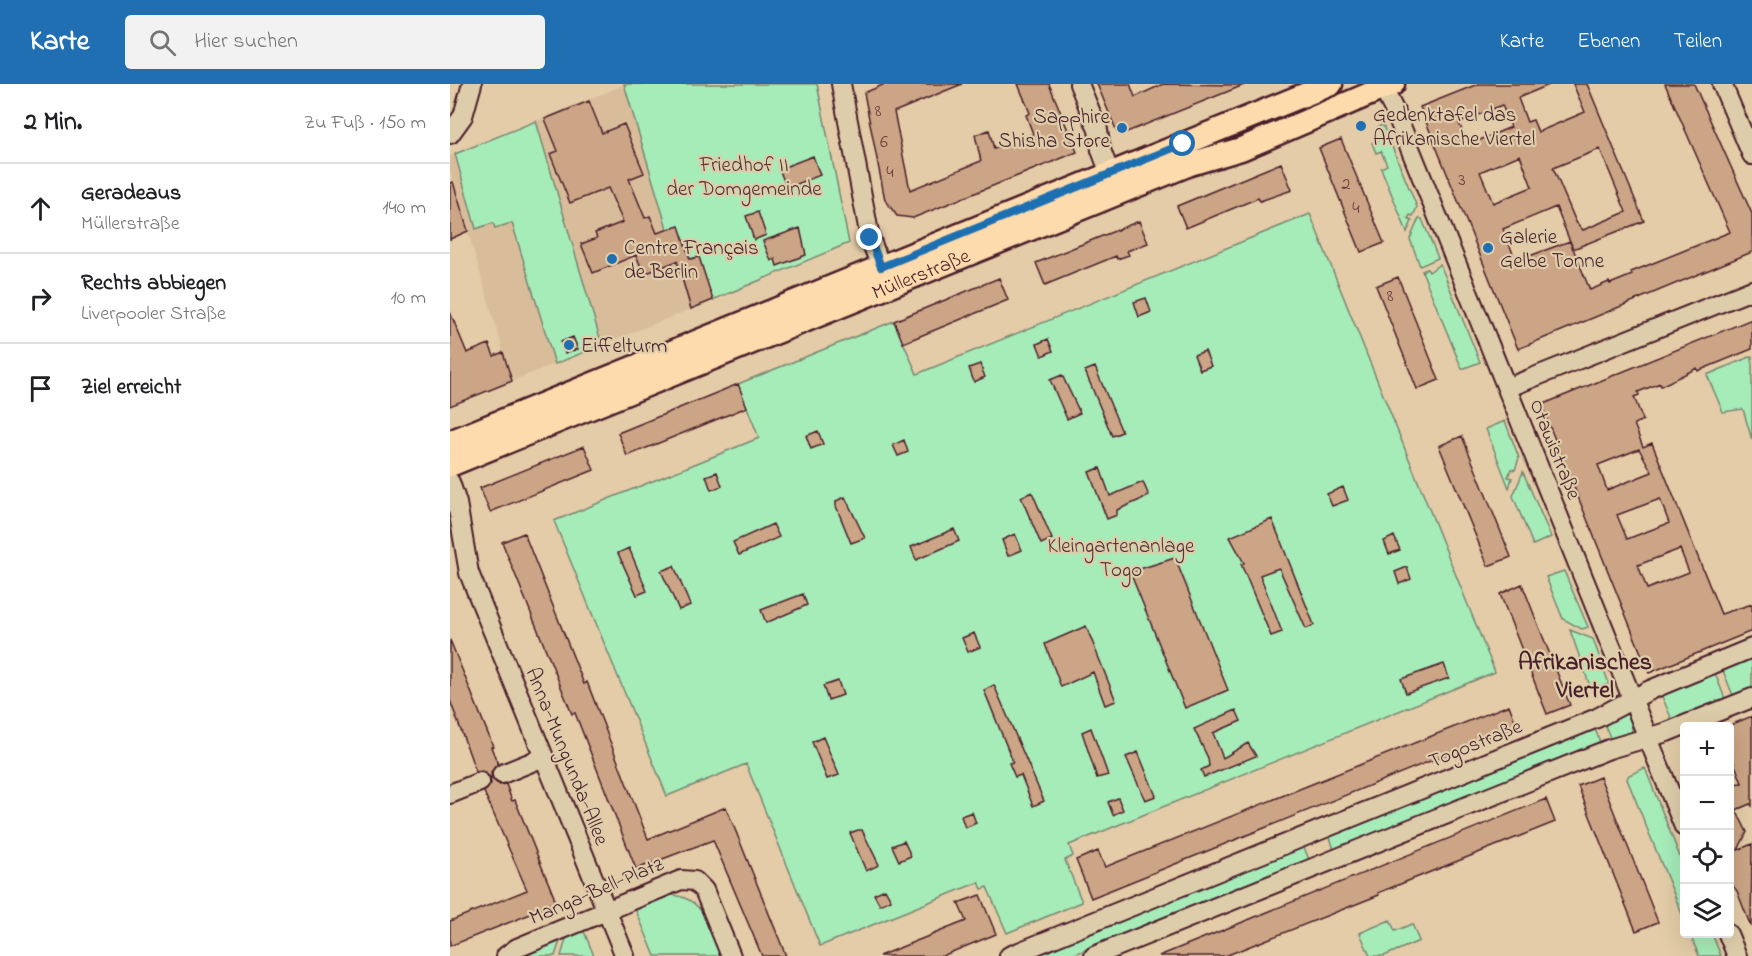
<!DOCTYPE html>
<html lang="de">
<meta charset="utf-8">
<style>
body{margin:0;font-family:"Indie Flower",sans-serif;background:#f2f2f2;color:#202124}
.controls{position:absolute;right:18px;bottom:18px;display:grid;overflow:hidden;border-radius:6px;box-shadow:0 6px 24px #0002}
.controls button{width:54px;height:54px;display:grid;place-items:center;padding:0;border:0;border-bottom:2px solid #e0e0e0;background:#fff;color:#202124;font:30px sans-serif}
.stop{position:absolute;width:18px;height:18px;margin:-14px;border:4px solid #1f6fb2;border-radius:50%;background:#fff}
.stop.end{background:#1f6fb2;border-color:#fff;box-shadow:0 2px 6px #0008}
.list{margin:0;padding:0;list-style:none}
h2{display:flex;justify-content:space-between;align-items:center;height:78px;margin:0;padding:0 24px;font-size:26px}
h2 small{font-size:20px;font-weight:400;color:#757577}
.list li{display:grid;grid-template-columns:39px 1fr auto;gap:18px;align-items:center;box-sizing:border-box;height:90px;padding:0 24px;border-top:2px solid #e0e0e0}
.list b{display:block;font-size:22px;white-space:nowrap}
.list p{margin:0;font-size:20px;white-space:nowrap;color:#757577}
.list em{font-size:20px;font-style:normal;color:#757577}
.icon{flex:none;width:33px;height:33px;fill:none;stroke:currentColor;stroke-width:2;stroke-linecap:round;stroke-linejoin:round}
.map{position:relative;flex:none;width:1302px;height:872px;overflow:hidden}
header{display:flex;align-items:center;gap:36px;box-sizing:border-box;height:84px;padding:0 30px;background:#1f6fb2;color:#fff}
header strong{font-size:28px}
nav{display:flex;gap:33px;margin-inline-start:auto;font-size:21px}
.search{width:420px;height:54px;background:#f2f2f2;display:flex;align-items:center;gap:15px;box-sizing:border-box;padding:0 21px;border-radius:6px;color:#757577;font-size:22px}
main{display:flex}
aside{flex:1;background:#fff}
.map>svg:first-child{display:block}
</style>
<header>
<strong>Karte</strong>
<div class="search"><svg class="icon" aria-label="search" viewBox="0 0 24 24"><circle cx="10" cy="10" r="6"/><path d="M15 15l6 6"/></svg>Hier suchen</div>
<nav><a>Karte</a><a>Ebenen</a><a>Teilen</a></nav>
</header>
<main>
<aside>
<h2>2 Min.<small>Zu Fuß · 150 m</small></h2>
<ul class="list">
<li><svg class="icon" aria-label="ahead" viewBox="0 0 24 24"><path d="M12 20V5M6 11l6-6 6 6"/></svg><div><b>Geradeaus</b><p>Müllerstraße</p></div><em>140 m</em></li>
<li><svg class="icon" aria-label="right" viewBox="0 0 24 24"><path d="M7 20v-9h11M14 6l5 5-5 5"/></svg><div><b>Rechts abbiegen</b><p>Liverpooler Straße</p></div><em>10 m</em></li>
<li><svg class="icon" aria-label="arrive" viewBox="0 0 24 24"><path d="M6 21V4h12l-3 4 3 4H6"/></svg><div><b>Ziel erreicht</b></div></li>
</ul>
</aside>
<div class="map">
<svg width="1302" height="872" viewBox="0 0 1302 872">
<rect width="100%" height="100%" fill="#e3cca7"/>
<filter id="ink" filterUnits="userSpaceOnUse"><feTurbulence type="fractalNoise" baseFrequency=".0167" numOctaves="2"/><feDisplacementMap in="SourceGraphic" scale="12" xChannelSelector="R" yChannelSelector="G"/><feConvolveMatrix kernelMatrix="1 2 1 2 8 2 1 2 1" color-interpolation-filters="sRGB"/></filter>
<g filter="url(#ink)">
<path fill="#d9bd9b" d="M174,1L241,225L62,297L0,87V72Z"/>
<path fill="#a6ecb9" stroke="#788672" stroke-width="1.5" d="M174,0H367L399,159L241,225Z
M815,35L820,46L694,92Z
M86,37L152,261L105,280L62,139L45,144L43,139L26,145L5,70Z
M933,41L967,123L963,132L960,131L958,135L962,137L957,148L931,84L937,81L931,67L926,69L922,59L933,54L928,43Z
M860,130L1045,588L619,761L623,772L615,776L632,818L557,849L537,803L532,805L529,798L370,862L296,680L217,712L104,437L309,354L288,300L444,237L467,290Z
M969,134L972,135L988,174L970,182L960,155Z
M990,180L1030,278L1012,285L972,187L977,185L979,188Z
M1302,272V356L1293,325L1273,328L1257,291Z
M1055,337L1069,374L1065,386L1061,385L1058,393L1062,394L1059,404L1036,345Z
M1073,388L1101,453L1083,461L1063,412Z
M1114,487L1138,543L1132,545L1113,535L1096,493Z
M1120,546L1143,555L1159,600L1141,605Z
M1302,572V607L1284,614L1272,584Z
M1265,589L1275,615L1222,636L1211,610Z
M1174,629L1181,634L1182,648L1162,659L1153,636Z
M1143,640L1152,663L1149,664L1144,660L884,766L880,753L1141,647Z
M1195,684L1234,783V835L1177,695L1179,691Z
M854,763L859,776L620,872H585Z
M222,811C255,814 260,845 271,872H205L185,824Z
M940,836L945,847L962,840L969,857L934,872H920L910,849Z
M133,845L144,872H111L117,852Z
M1240,850H1262L1271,872H1249Z
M111,854L105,872H75Z"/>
<path fill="#cba586" stroke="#4a1f2b" stroke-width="1.5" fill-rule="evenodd" d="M435,0H512L444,28L460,106L531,77L525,51L539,46L544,65L583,50L576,31L580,29L568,0H599L627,68L463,134L447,132L435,116L414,9Z
M647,0H680L685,13L713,0L794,1L672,50L667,48Z
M1028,0H1101L1068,14L1077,38L1083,36L1088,48L1135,28L1123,0H1137L1194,137L1123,165L1106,123L1053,145L1066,177L1120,157L1140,206L1159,198L1160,200L1182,191L1181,188L1280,148L1215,0H1244L1302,130V168L1068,265L970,23ZM1052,21L1061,43L1018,61L1009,39ZM1150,65L1176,128L1133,146L1126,138L1103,84ZM1070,71L1082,103L1043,119L1030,88Z
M139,17L152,49L174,40L194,89L179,95L195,134L200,132L207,149L229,142L240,175L249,173L263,216L241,225L227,177L194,190L186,171L143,189L131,160L147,154L145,149L173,138L158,104L120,119L100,70L108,67L95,35Z
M891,55L934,159L911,168L869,64Z
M363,72L370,91L337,104L329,85Z
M831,79L842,106L810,117L808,114L736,144L727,122Z
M3,98L18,147L0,155V99Z
M308,128L316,151L304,156L296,132Z
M689,137L698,159L677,167L679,171L667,175L666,172L595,201L586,179Z
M350,144L356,171L327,182L325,175L321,177L313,157Z
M948,193L989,296L967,305L926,202Z
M549,194L558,216L453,259L444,237Z
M696,214L701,228L689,233L684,218Z
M0,228L17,269L39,260L44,272L53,268L62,297L0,322Z
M1302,235V265L1248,287L1247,284L1211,302L1210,299L1188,308L1189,311L1184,313L1193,336L1184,340L1193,363L1202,359L1271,530L1302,520V547L1199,589L1091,321ZM1189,365L1202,388L1157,406L1148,381ZM1210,415L1219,439L1177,455L1167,431ZM1230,465L1239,488L1197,505L1188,481Z
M123,253L128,265L115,269L111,258Z
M598,255L603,267L592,272L587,260Z
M755,267L761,282L750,286L744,271Z
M530,280L535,293L524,298L519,284Z
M645,283L672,348L662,352L635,287Z
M612,291L630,329L617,335L600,296Z
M288,300L297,323L177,372L168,349Z
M368,347L373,360L361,365L356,352Z
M1012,352L1061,473L1038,482L989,362Z
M454,356L458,368L448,372L443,361Z
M134,362L144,386L40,428L30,404Z
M650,384L660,412L693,398L699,412L667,426V431L657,435L639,388Z
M267,388L272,402L261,406L256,392Z
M893,403L898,416L882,422L877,410Z
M582,408L602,455L591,460L571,413Z
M395,413L415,454L401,459L386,422V417Z
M822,435L864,541L856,545L829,484L810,491L832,548L821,552L791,480L794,479L780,453Z
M323,440L329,453L289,471L283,458Z
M504,445L509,457L466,476L461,463Z
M74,449L134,600L137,598L156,647L198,755L276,723L336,872H312L263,756L186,785L125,629L122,630L52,458Z
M565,450L572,466L558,472L552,456Z
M944,452L950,466L939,470L934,457Z
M179,464L197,507L187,511L168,469Z
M725,474L778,606L735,624L680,488Z
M224,482L240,521L229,526L211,487Z
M957,483L961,495L949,500L945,488Z
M1072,500L1120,621L1097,630L1050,510Z
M353,510L357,521L316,539L311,526Z
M636,542L666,617L655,621L643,588L611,603L595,560Z
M524,549L530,563L518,568L512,554Z
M0,556L43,662L41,663L48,680L41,688L42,695L50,701L56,700L62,717L65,716L104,813V818L78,831L0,862V837L77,806L34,708L41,700L40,693L32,687L26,688L0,616Z
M994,580L999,594L956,609L951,595Z
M388,597L393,611L378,616L373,602Z
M544,601L594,717L583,722L571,691L565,693L559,679L563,678L534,606Z
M1059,621L1067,642L641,814L626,776L648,767L655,783Z
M786,626L791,637L763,649L773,674L798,659L806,672L754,693L751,686L759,682L758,674L744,645Z
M1302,632V722L1300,720L1286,726L1297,748L1288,766L1302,760L1301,843L1287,807L1280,798V700L1292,699L1280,668V641Z
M641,644L658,691L647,694L632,648Z
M373,653L389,691L377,695L362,658Z
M688,668L706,712L695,716L676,673Z
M1150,693L1208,838L1186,847L1128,702Z
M668,714L673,726L663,731L658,718Z
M1096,715L1105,738L928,809L929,811L775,872H709Z
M522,728L526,739L515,744L511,732Z
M408,746H412L429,781L416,787L400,749Z
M454,757L461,772L449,777L442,762Z
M435,805L441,816L430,821L424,810Z
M530,811L546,850L492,872H429L516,837L508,819Z"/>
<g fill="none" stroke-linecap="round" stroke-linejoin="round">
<defs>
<path id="minor" d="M391,0L420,154L431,183
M629,0L648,46L651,66L660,90
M931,0L947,32L1234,743
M1272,0L1302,71
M0,50L13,32L22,0
M1057,304L1302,206
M0,398L7,419L19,489L175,872
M52,690L94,673
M0,710L30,698
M1278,850L1287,872
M56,872L67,864L231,796L245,797L254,806L281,872
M559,872L1147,634L1200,606L1302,564
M644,872L1159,665L1217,648L1302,614"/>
<g id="major">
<path d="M0,358L881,0"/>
<path id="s1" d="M0,381L740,80L791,65L943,0"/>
</g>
</defs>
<use href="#minor" stroke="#4a1f2b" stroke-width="22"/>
<use href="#major" stroke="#4a1f2b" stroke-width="27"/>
<use href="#minor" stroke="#decdaa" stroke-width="18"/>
<use href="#major" stroke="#fedbac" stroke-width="22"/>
</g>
</g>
<g fill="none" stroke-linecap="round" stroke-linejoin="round" filter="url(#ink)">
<path stroke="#1f6fb2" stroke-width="8" d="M420,154L431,183L733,60"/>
</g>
<g fill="#1f6fb2" stroke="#decdaa" stroke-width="2">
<circle cx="911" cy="42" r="6"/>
<circle cx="672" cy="44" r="6"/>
<circle cx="1038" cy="164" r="6"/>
<circle cx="162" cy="175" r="6"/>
<circle cx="119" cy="261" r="6"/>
</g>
<g text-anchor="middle" stroke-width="4.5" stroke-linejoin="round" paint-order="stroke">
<g font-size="18" fill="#6a4042">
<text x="428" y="32">8</text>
<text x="434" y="63">6</text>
<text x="440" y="93">4</text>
<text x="1012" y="101">3</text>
<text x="896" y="105">2</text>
<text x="906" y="129">4</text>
<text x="940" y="217">8</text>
</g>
<g font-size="21" fill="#4a1f2b" stroke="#decdaa" text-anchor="start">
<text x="923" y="37">Gedenktafel das<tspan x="923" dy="24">Afrikanische Viertel</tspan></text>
<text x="660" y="39" text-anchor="end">Sapphire<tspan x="660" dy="24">Shisha Store</tspan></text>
<text x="1050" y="159">Galerie<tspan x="1050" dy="24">Gelbe Tonne</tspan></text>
<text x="174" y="170">Centre Français<tspan x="174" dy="24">de Berlin</tspan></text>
<text x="131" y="268">Eiffelturm</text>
</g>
<g font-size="21" fill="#533439" stroke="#decdaa">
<text x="294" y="87">Friedhof II<tspan x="294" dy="24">der Domgemeinde</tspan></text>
<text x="671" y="468">Kleingartenanlage<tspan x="671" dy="24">Togo</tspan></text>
</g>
<g font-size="21" fill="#4a1f2b" stroke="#decdaa">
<text dy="7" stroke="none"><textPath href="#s1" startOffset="508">Müllerstraße</textPath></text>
<text transform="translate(1106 365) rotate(68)" y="7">Otawistraße</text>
<text transform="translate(1025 659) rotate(-22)" y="7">Togostraße</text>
<text transform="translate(118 672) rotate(68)" y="7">Anna-Mungunda-Allee</text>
<text transform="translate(146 806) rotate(-23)" y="7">Manga-Bell-Platz</text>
</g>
<g font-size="24" font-weight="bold" fill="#4a1f2b" stroke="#decdaa">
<text x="1135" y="585">Afrikanisches<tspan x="1135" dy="28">Viertel</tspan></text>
</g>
</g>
</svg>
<div class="controls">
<button>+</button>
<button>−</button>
<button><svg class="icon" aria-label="locate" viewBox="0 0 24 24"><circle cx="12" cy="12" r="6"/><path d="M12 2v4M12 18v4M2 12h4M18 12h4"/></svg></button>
<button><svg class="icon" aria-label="layers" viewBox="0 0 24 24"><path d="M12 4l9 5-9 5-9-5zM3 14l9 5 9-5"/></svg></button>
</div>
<div class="stop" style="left:733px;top:60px"></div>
<div class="stop end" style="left:420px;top:154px"></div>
</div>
</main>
